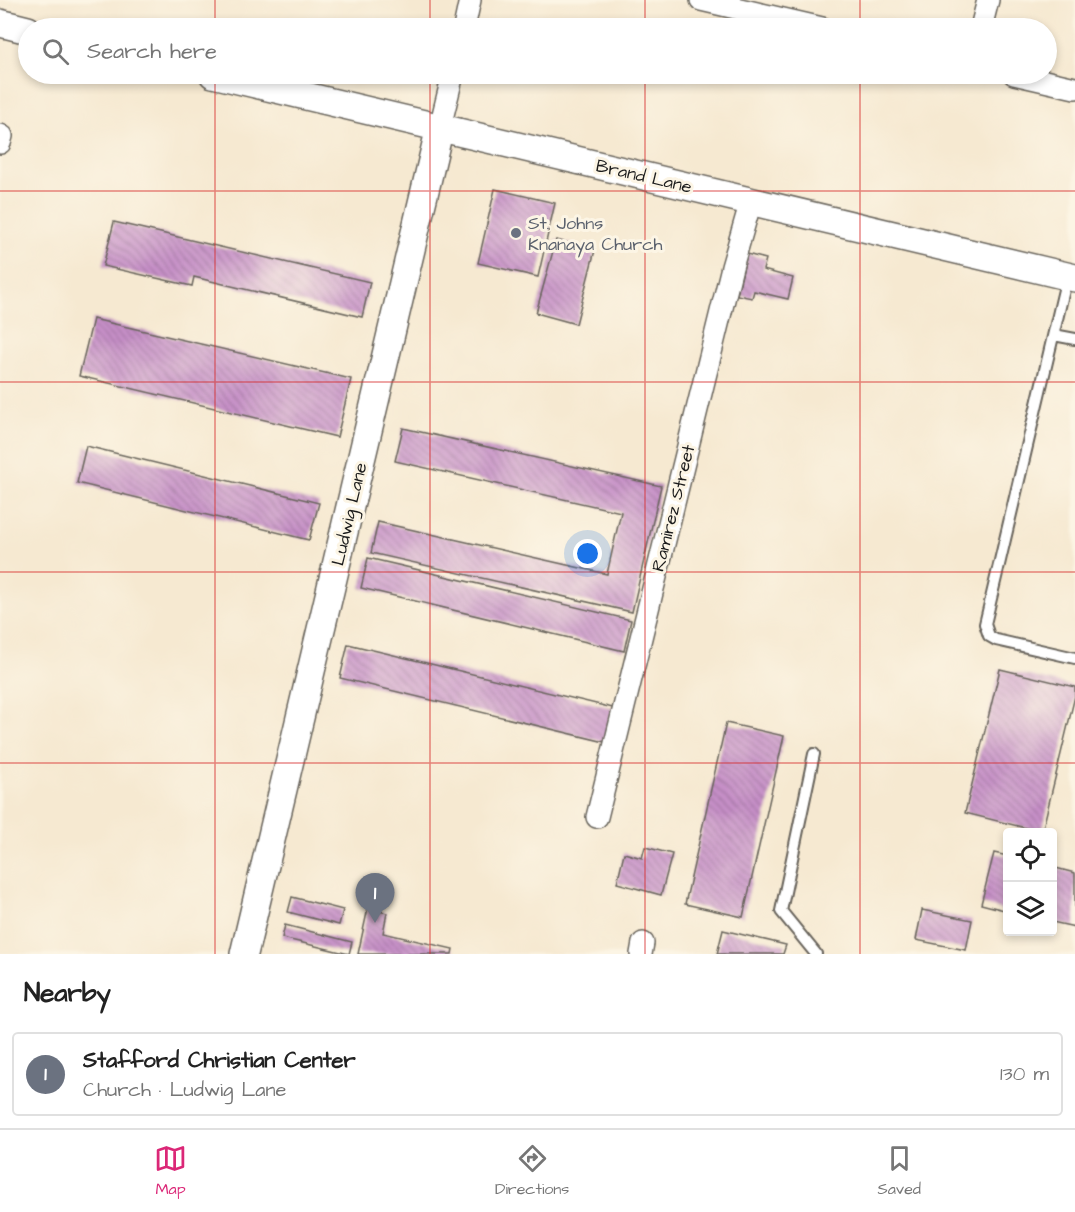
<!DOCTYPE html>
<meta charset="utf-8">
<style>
body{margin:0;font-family:"Architects Daughter",sans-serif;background:#f6f6f6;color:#222}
.controls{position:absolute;right:18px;bottom:18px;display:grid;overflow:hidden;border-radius:6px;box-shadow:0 3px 9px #0003}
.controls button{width:54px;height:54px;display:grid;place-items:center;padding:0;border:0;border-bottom:2px solid #e0e0e0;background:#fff;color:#222;font:30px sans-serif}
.you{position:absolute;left:588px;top:554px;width:21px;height:21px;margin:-15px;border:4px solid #fff;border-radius:50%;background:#1a73e8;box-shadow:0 0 0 9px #1a73e833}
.badge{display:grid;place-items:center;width:39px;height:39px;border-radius:50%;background:#db2777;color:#fff;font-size:20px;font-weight:700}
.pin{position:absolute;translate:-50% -50px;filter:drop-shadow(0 2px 3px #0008)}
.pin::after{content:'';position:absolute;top:32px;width:21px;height:18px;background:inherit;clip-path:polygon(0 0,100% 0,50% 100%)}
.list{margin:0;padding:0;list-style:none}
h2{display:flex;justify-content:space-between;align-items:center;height:78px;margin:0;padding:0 24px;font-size:26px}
h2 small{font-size:20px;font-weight:400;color:#767676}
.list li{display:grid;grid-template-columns:39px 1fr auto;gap:18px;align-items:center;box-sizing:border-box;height:84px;margin:0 12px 12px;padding:0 12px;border:2px solid #e0e0e0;border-radius:6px}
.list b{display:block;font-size:22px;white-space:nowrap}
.list p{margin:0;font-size:20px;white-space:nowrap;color:#767676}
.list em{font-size:20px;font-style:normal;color:#767676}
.icon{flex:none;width:33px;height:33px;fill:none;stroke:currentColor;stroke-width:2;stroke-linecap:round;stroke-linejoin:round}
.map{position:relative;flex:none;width:1075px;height:954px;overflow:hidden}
.search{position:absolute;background:#fff;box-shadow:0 3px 9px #0003;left:18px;right:18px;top:18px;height:66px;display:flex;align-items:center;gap:15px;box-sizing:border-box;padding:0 21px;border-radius:33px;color:#767676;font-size:22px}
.sheet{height:174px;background:#fff}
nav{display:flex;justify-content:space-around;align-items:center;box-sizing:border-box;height:84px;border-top:2px solid #e0e0e0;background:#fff;font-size:16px;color:#767676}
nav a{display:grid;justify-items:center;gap:3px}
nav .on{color:#db2777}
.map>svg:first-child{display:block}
</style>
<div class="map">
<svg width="1075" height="954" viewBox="0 0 1075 954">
<defs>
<pattern id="building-back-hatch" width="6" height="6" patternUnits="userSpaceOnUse" patternTransform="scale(1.5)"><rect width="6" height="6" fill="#c68fc7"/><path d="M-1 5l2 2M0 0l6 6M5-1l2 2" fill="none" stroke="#a074a1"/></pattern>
</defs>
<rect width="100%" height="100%" fill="#fcf5e5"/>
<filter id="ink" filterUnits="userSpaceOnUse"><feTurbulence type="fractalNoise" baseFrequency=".0167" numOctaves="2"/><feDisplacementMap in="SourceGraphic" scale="12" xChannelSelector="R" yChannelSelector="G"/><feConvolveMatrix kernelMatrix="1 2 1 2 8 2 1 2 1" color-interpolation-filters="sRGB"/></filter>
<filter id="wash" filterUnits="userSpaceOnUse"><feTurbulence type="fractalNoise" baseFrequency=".008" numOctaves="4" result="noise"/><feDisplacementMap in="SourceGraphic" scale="24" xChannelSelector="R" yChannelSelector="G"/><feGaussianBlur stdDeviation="1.35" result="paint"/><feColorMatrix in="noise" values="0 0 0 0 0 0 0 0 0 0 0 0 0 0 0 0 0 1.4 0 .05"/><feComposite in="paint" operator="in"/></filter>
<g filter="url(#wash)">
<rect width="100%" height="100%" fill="#f6e9d1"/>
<g id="blocks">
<path fill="url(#building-back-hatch)" d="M495,189L555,203L538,277L478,263Z
M114,222L370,282L362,317L194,277L192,286L103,266Z
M556,240L595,250L576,324L536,313Z
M747,254L766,259L763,270L793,278L788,299L754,291L752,298L737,295Z
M93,319L351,379L337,437L79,376Z
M403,428L661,486L632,612L371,553L378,522L607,574L621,512L395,461Z
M86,446L319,503L309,540L77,483Z
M368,558L631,620L624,651L361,588Z
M348,644L613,708L605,742L340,678Z
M1000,669L1075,687V696L1042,832L965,813Z
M726,723L784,736L743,917L685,904Z
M645,847L672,854L661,895L617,883L624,853L642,858Z
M994,853L1008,856V911L981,904Z
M1052,867L1075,873V927L1052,922Z
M292,897L343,910L339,925L288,912Z
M368,908L387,913L383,933L453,949L452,954H358Z
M922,910L972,920L966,950L916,940Z
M285,925L352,942L349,954L282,938Z
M723,930L786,945L783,954H717Z"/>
</g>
</g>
<g filter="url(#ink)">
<use href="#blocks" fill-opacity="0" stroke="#68645b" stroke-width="1.5"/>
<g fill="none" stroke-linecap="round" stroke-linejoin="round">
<defs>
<path id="service" d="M1067,277L985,624L989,636L996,640L1075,658
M1054,335L1075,339
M814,754L781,911L816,954"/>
<path id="minor" d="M701,0L822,28
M464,28L470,0
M981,28L988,0
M1014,74L1075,88
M440,127L453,74
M0,135L2,136L0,143
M597,817L732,267L751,201
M641,954L643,943"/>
<path id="tertiary" d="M0,23L28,30
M213,74L1075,278
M244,954L440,127"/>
</defs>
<use href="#service" stroke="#68645b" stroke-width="14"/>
<use href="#minor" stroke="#68645b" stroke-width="24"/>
<use href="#tertiary" stroke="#68645b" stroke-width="30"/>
<use href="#service" stroke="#fff" stroke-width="10"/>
<use href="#minor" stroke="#fff" stroke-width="21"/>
<use href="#tertiary" stroke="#fff" stroke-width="27"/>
</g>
</g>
<path fill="none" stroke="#d62828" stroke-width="1.5" stroke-opacity="0.55" d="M215,0V28M430,0V28M645,0V28M860,0V28M215,74V954M430,74V954M645,74V954M860,74V954M0,191H1075M0,382H1075M0,572H1075M0,763H1075"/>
<circle fill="#6b7280" stroke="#fcf5e5" stroke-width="2" cx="516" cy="233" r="6"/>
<g text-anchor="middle" stroke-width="6" stroke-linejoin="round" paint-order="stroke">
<g font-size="18" fill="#1c1c1c" stroke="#fcf5e5">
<text transform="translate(644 176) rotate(13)" y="6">Brand Lane</text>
<text transform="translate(673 508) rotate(-76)" y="6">Ramirez Street</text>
<text transform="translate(349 514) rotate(-77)" y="6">Ludwig Lane</text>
</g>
<g font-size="18" fill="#5b616d" stroke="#fcf5e5" text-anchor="start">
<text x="528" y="229">St. Johns<tspan x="528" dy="21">Knanaya Church</tspan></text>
</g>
</g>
</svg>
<div class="controls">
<button><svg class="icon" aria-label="locate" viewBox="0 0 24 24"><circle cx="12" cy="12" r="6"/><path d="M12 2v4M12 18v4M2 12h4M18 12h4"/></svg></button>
<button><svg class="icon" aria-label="layers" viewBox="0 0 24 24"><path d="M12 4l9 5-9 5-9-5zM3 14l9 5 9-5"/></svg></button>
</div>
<div class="you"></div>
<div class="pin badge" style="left:375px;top:923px;background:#6b7280">1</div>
<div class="search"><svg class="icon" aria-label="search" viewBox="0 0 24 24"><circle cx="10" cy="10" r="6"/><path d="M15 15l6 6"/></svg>Search here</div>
</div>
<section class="sheet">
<h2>Nearby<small></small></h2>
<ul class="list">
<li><span class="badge" style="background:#6b7280">1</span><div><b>Stafford Christian Center</b><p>Church · Ludwig Lane</p></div><em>130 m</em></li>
</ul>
</section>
<nav>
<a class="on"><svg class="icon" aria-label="map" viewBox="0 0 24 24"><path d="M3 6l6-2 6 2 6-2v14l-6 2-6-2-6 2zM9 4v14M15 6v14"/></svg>Map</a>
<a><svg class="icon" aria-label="directions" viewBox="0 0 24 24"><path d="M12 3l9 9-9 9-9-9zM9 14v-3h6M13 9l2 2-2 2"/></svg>Directions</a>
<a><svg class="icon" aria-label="saved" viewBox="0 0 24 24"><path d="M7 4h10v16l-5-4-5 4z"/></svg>Saved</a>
</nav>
